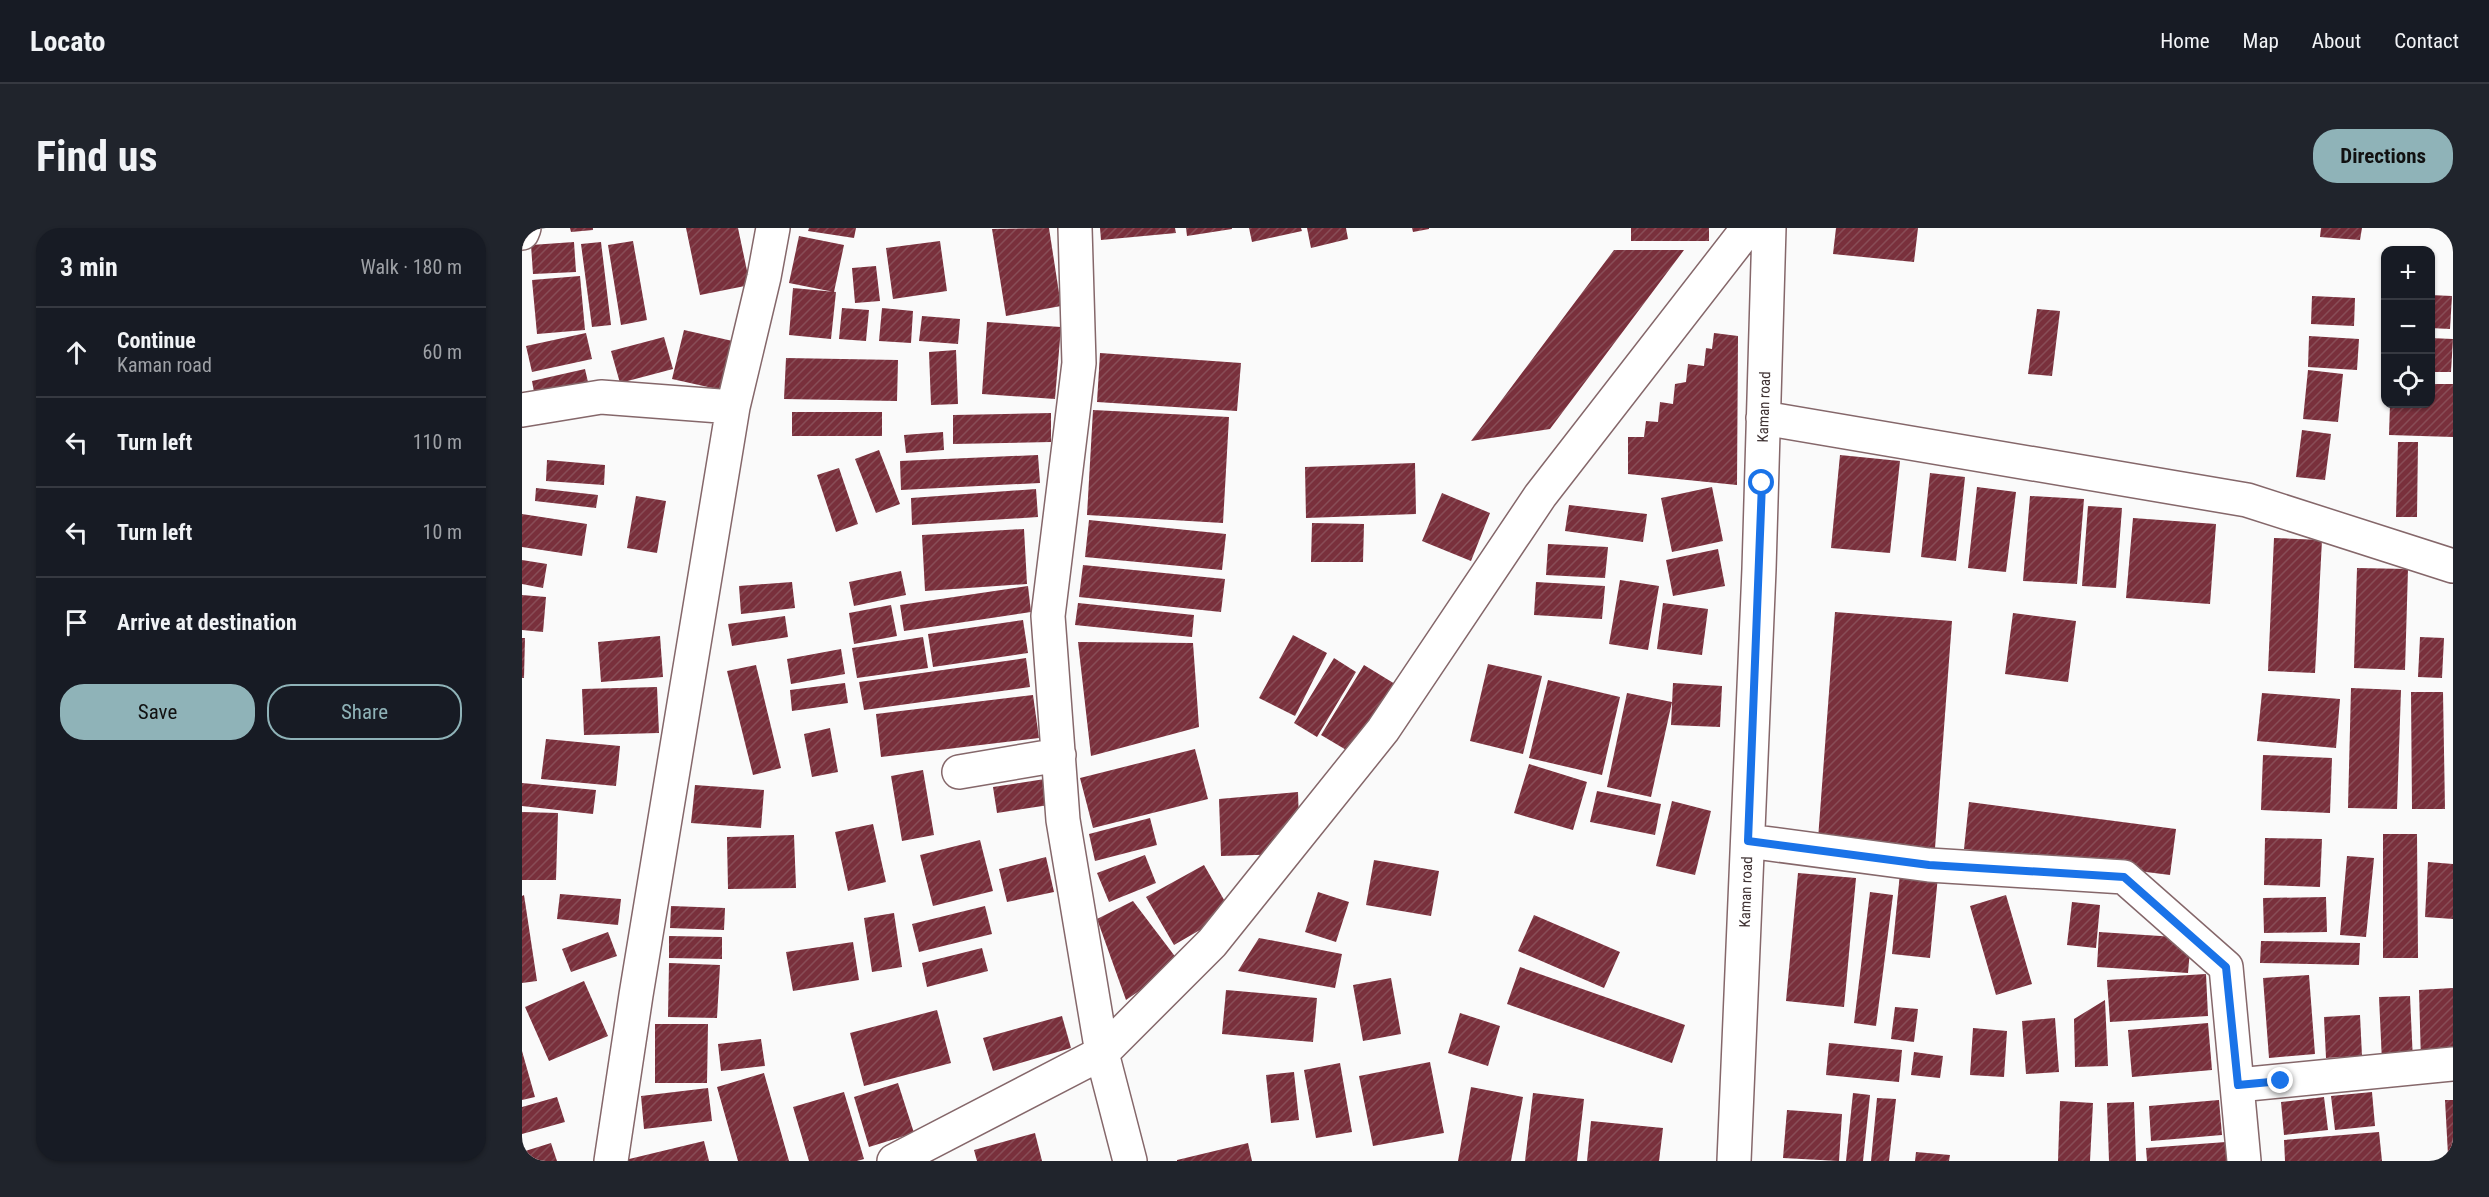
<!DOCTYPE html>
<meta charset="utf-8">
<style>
body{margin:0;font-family:"Roboto Condensed",sans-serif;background:#20242c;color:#f1f3f6}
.controls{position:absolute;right:18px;top:18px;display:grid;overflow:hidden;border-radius:12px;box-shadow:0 2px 4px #0004}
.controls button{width:54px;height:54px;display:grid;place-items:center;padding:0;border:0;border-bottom:2px solid #363941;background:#171b24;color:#f1f3f6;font:30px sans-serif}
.stop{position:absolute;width:18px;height:18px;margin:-14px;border:4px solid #1a73e8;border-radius:50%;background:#fff}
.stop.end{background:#1a73e8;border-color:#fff;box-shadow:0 2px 6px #0008}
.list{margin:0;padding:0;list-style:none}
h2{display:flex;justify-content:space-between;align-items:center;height:78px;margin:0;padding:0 24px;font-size:26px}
h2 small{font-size:20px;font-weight:400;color:#9ea1a6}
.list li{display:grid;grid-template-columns:39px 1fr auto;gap:18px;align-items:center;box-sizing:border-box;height:90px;padding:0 24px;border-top:2px solid #363941}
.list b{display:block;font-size:22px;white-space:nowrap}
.list p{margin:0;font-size:20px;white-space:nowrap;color:#9ea1a6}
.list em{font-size:20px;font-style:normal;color:#9ea1a6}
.actions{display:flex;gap:12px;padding:18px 24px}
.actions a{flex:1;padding:14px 0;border:2px solid #8fb3b8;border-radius:24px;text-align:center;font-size:21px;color:#8fb3b8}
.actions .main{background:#8fb3b8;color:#111}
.icon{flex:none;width:33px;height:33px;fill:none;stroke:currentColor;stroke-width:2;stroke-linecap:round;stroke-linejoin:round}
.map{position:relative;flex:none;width:1931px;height:933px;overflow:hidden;border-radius:24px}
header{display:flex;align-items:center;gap:36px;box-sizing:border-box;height:84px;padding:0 30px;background:#171b24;border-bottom:2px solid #363941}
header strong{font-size:28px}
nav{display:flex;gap:33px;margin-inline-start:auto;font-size:21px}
.intro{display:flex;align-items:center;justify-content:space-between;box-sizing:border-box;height:144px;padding:0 36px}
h1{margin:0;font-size:42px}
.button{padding:15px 27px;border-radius:24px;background:#8fb3b8;color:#111;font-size:21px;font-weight:700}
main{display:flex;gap:36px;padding:0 36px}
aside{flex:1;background:#171b24;border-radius:24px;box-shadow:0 2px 4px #0004}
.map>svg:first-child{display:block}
</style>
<header>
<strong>Locato</strong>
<nav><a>Home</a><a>Map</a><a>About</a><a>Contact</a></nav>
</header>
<div class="intro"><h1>Find us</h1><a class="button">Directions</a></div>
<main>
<aside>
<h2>3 min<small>Walk · 180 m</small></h2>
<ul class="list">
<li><svg class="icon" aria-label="ahead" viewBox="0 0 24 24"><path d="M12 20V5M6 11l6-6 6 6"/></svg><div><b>Continue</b><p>Kaman road</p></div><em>60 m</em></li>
<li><svg class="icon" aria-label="left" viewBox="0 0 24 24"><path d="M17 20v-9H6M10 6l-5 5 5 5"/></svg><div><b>Turn left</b></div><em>110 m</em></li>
<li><svg class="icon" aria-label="left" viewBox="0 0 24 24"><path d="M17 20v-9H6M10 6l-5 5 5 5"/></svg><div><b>Turn left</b></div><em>10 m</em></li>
<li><svg class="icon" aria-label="arrive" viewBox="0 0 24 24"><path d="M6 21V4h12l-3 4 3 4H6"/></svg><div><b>Arrive at destination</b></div></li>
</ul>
<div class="actions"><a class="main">Save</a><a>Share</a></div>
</aside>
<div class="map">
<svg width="1931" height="933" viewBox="0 0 1931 933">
<defs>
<pattern id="building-hatch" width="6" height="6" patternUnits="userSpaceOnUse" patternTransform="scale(1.5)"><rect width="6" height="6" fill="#79303c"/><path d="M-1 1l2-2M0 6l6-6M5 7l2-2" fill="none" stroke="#884d57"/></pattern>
</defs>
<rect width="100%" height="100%" fill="#fafafa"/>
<path fill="url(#building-hatch)" d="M48,0H71V2L49,4Z
M164,0H216L228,57L178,67Z
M287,0H334L332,10L286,3Z
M527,0L539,78L484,88L470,1Z
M578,0H653L654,5L579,12Z
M664,0H710V1L665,8Z
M727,0H779L780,3L730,14Z
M785,0H824L826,11L789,20Z
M890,0H907V1L891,4Z
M1109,0H1187V13H1109Z
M1314,0H1396L1392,34L1311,26Z
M1799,0H1840L1838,12L1798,9Z
M277,8L322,17L312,64L267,55Z
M111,13L125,92L99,97L86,17Z
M418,13L425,63L371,71L364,20Z
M52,14L54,44L11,46L9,17Z
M79,14L89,97L70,99L59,16Z
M1092,22H1162L1028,201L949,213Z
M354,38L358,73L333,75L330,40Z
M58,48L63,102L15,106L10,52Z
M271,60L314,64L309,111L267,107Z
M1908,67L1930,68L1928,101L1908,100Z
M1790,68L1833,70L1832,98L1789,96Z
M320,80L347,82L344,113L317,111Z
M360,80L391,83L389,115L357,113Z
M1515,81L1538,83L1530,148L1506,146Z
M400,88L438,91L436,116L397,113Z
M465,94L539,99L533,171L460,166Z
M162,102L215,114L204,163L150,151Z
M64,105L70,131L10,144L4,118Z
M1192,105L1216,108L1215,257L1106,246V209H1122L1124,193L1136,194L1138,174L1151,176L1153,156L1164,154L1166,136L1182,138L1184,120L1190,121Z
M1787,108L1837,111L1835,142L1786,139Z
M142,109L151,141L98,155L89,123Z
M1908,110L1931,111L1929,144H1908Z
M434,122L436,176L409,177L407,124Z
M578,125L719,135L715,183L575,174Z
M264,130L376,132L375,173L262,171Z
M63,141L68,163L14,175L10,153Z
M1786,142L1821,146L1816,194L1781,191Z
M1908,156H1931V209L1867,207L1868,176H1908Z
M571,182L707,189L701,295L565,287Z
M270,184H360V208H270Z
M529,185V214L431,216V187Z
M1780,202L1809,206L1803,252L1774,249Z
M421,204L422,222L384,225L382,207Z
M1876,214H1896L1895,289H1874Z
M357,222L378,276L354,285L333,231Z
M516,227L518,255L379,262L378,233Z
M1318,227L1378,233L1368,325L1309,320Z
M25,232L83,237L82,257L24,253Z
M893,235L894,286L784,290L783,239Z
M317,240L336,296L314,304L295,247Z
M1408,245L1443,249L1434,333L1399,329Z
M1190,259L1201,313L1150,324L1139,270Z
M1455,259L1494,264L1484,344L1446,340Z
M14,260L76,267L74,280L13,273Z
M514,261L516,289L390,297L389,270Z
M920,265L968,285L949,333L900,313Z
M114,268L144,273L135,325L105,320Z
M1508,268L1562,271L1555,356L1501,353Z
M1047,277L1125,286L1121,314L1043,303Z
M1566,278L1600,280L1594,360L1560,358Z
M0,286L65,296L60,328L0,319Z
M1611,290L1694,296L1688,376L1604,370Z
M567,292L704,306L700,342L563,329Z
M790,295L842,296L841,334H789Z
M502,301L505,356L403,363L400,307Z
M1752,310L1800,312L1793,445L1746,443Z
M1026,316L1086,319L1083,350L1024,347Z
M1196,321L1203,358L1151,368L1144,332Z
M0,332L25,336L21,360L0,356Z
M561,337L703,351L699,384L557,369Z
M1835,340L1886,341L1883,442L1832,440Z
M379,343L384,367L332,378L327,354Z
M1098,352L1137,358L1126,422L1087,416Z
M270,354L273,380L219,386L217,358Z
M1014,354L1083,358L1080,391L1012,387Z
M506,358L509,384L382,403L378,377Z
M0,367L24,369L21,404L0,402Z
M556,375L672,387L670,409L553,397Z
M1141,375L1186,381L1180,427L1135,421Z
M369,377L375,408L332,416L327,385Z
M1313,384L1430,393L1413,620L1296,611Z
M1491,385L1554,393L1546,454L1483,446Z
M263,388L266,409L210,418L206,396Z
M501,392L506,425L411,439L406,406Z
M771,407L805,425L773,488L737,470Z
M138,408L141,449L79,454L76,414Z
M401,409L406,440L335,450L330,420Z
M1898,409L1922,410L1920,450L1896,449Z
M0,410H3L2,450H0Z
M556,414L671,415L677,499L569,528Z
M319,421L323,446L269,456L265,431Z
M504,430L508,459L342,482L337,454Z
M812,430L834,444L795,509L772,495Z
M966,436L1020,448L1001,526L948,513Z
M234,437L259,540L231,547L205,443Z
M842,437L873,456L831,526L799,507Z
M1026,452L1098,469L1080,547L1007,530Z
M323,455L326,475L270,483L268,462Z
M1151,455L1200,458L1198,499L1149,497Z
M135,459L137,505L62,507L60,461Z
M1829,460L1879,462L1875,581L1826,580Z
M1889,464H1921L1923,581H1890Z
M1105,465L1150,474L1129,569L1085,559Z
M1740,465L1818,471L1814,520L1735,513Z
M511,467L517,510L359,529L354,486Z
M308,500L316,544L290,549L282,506Z
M24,511L98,518L94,558L19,551Z
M673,521L686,571L571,600L558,550Z
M1741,527L1810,530L1808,585L1739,582Z
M1007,536L1065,554L1051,602L992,585Z
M401,542L412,607L380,613L369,548Z
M523,551L527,577L475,585L471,559Z
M0,555L74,562L71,586L0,578Z
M173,557L242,562L239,600L169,595Z
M1075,563L1139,576L1133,607L1068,594Z
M776,564L777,596L764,626L699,628L697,571Z
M1150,573L1189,583L1173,647L1134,638Z
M1447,574L1654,601L1648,647L1442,621Z
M0,584L36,585L34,652H0Z
M628,590L635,617L573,633L567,606Z
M351,596L364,654L326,663L313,604Z
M1861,606H1895L1896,730H1861Z
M272,607L274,660L206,661L205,609Z
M1743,610L1800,611L1798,659L1742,657Z
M458,612L471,663L411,678L398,627Z
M623,627L634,655L587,674L575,645Z
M1825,628L1852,630L1844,709L1818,707Z
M524,629L532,664L485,674L477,641Z
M852,632L917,643L909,688L844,677Z
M1906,634L1931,636V691L1903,689Z
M682,637L709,684L652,717L624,669Z
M1276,645L1334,650L1322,779L1264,773Z
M1378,645L1416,648L1408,730L1370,726Z
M796,664L827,674L814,714L783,704Z
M1348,664L1371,667L1354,798L1332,795Z
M38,666L99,671L96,697L35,691Z
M2,667L15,753L0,755V668Z
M1484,667L1510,756L1474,767L1448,678Z
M1804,669L1805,704L1742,705L1741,670Z
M611,673L658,735L604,772L575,691Z
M1550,674L1578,677L1574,720L1545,717Z
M149,678L203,680L202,702L148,700Z
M463,678L470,706L397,724L390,696Z
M372,685L380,739L350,744L342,690Z
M1012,687L1098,724L1082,760L996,723Z
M86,704L95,728L49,744L40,721Z
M1577,704L1669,710L1666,745L1575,739Z
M147,708L200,709V731L147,730Z
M737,710L820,726L813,760L716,743Z
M1739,713L1838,715L1837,737L1738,735Z
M331,714L337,752L271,763L264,724Z
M460,720L466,743L405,759L400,735Z
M147,735L198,737L195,790L146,789Z
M998,739L1163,797L1150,835L985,776Z
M1684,746L1686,788L1588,794L1585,752Z
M1787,747L1793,826L1747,830L1741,750Z
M869,750L879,806L841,813L831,757Z
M62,753L86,808L27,833L3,779Z
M1931,760V833L1899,834L1897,762Z
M704,762L795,770L791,814L700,806Z
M1888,768L1891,833L1860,834L1857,769Z
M1583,772L1586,838L1553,839L1552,791Z
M1373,779L1396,781L1392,814L1369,811Z
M415,782L429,835L342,858L328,805Z
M938,785L978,798L966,838L926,825Z
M1838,787L1840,828L1804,830L1802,789Z
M540,788L549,820L471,843L461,810Z
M1533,790L1537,844L1504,846L1500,793Z
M1686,795L1690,842L1610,849L1606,802Z
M133,796H186L185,855H133Z
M1451,800L1485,803L1482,849L1448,847Z
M239,811L243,838L199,843L196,816Z
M1307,815L1380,822L1377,854L1304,847Z
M0,823L13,869L0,872Z
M1392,824L1421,828L1418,850L1389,847Z
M908,834L922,905L851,918L837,848Z
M818,835L830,904L794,910L782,842Z
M772,844L777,892L749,895L744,847Z
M242,845L267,933H216L195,859Z
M376,855L392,905L347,919L332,869Z
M949,859L1001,869L989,933H936Z
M186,860L190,893L122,901L119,868Z
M322,864L342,931L335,933H287L271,879Z
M1850,864L1853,898L1813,902L1809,868Z
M1011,865L1062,871L1055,933H1003Z
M1331,865L1348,867L1341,933H1324Z
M35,869L43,894L0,906V879Z
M1802,869L1806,902L1762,907L1759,874Z
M1355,870L1374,871L1367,933H1349Z
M1697,872L1700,907L1629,913L1627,878Z
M1923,872H1931V927H1926Z
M1538,873L1571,875L1568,933H1536Z
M1612,874L1614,933H1587L1585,875Z
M1265,882L1320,886L1317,933L1261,930Z
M1069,893L1141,900L1137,933H1065Z
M1857,904L1860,933H1763L1762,912Z
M513,905L520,933H455L452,922Z
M182,913L187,933H103V932Z
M1704,914L1706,933H1625L1624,920Z
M29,915L35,933H0V924Z
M726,915L730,933H655V932Z
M1394,924L1428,927L1427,933H1393Z"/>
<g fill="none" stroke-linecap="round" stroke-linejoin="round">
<defs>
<path id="street" d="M553,0L557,135L526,388L541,592L580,825L608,933
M0,5L2,0
M0,182L79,169L211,179
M1241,190L1725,272L1931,338
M437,544L537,527
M1226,613L1407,637L1602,649L1704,739L1722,933
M1716,857L1931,836
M89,933L114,767L211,179L242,49L251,0
M372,933L580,825L690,715L861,502L1018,268L1226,0
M1212,933L1237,341L1247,0"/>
</defs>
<use href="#street" stroke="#85676a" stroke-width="36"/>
<use href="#street" stroke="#fff" stroke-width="33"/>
</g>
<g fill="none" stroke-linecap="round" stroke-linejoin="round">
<path stroke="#1a73e8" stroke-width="8" d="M1240,255L1226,613L1407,637L1602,649L1704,739L1716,857L1759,853"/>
</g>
<g text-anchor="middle" stroke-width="6" stroke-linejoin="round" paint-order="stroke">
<g font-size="15" fill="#3f3233" stroke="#fff">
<text transform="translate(1242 179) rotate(-88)" y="5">Kaman road</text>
<text transform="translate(1224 664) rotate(-88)" y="5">Kaman road</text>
</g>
</g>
</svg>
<div class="controls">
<button>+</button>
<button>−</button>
<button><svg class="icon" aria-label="locate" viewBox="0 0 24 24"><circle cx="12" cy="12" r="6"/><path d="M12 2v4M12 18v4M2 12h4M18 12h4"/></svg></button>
</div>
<div class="stop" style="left:1240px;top:255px"></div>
<div class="stop end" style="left:1759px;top:853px"></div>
</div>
</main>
